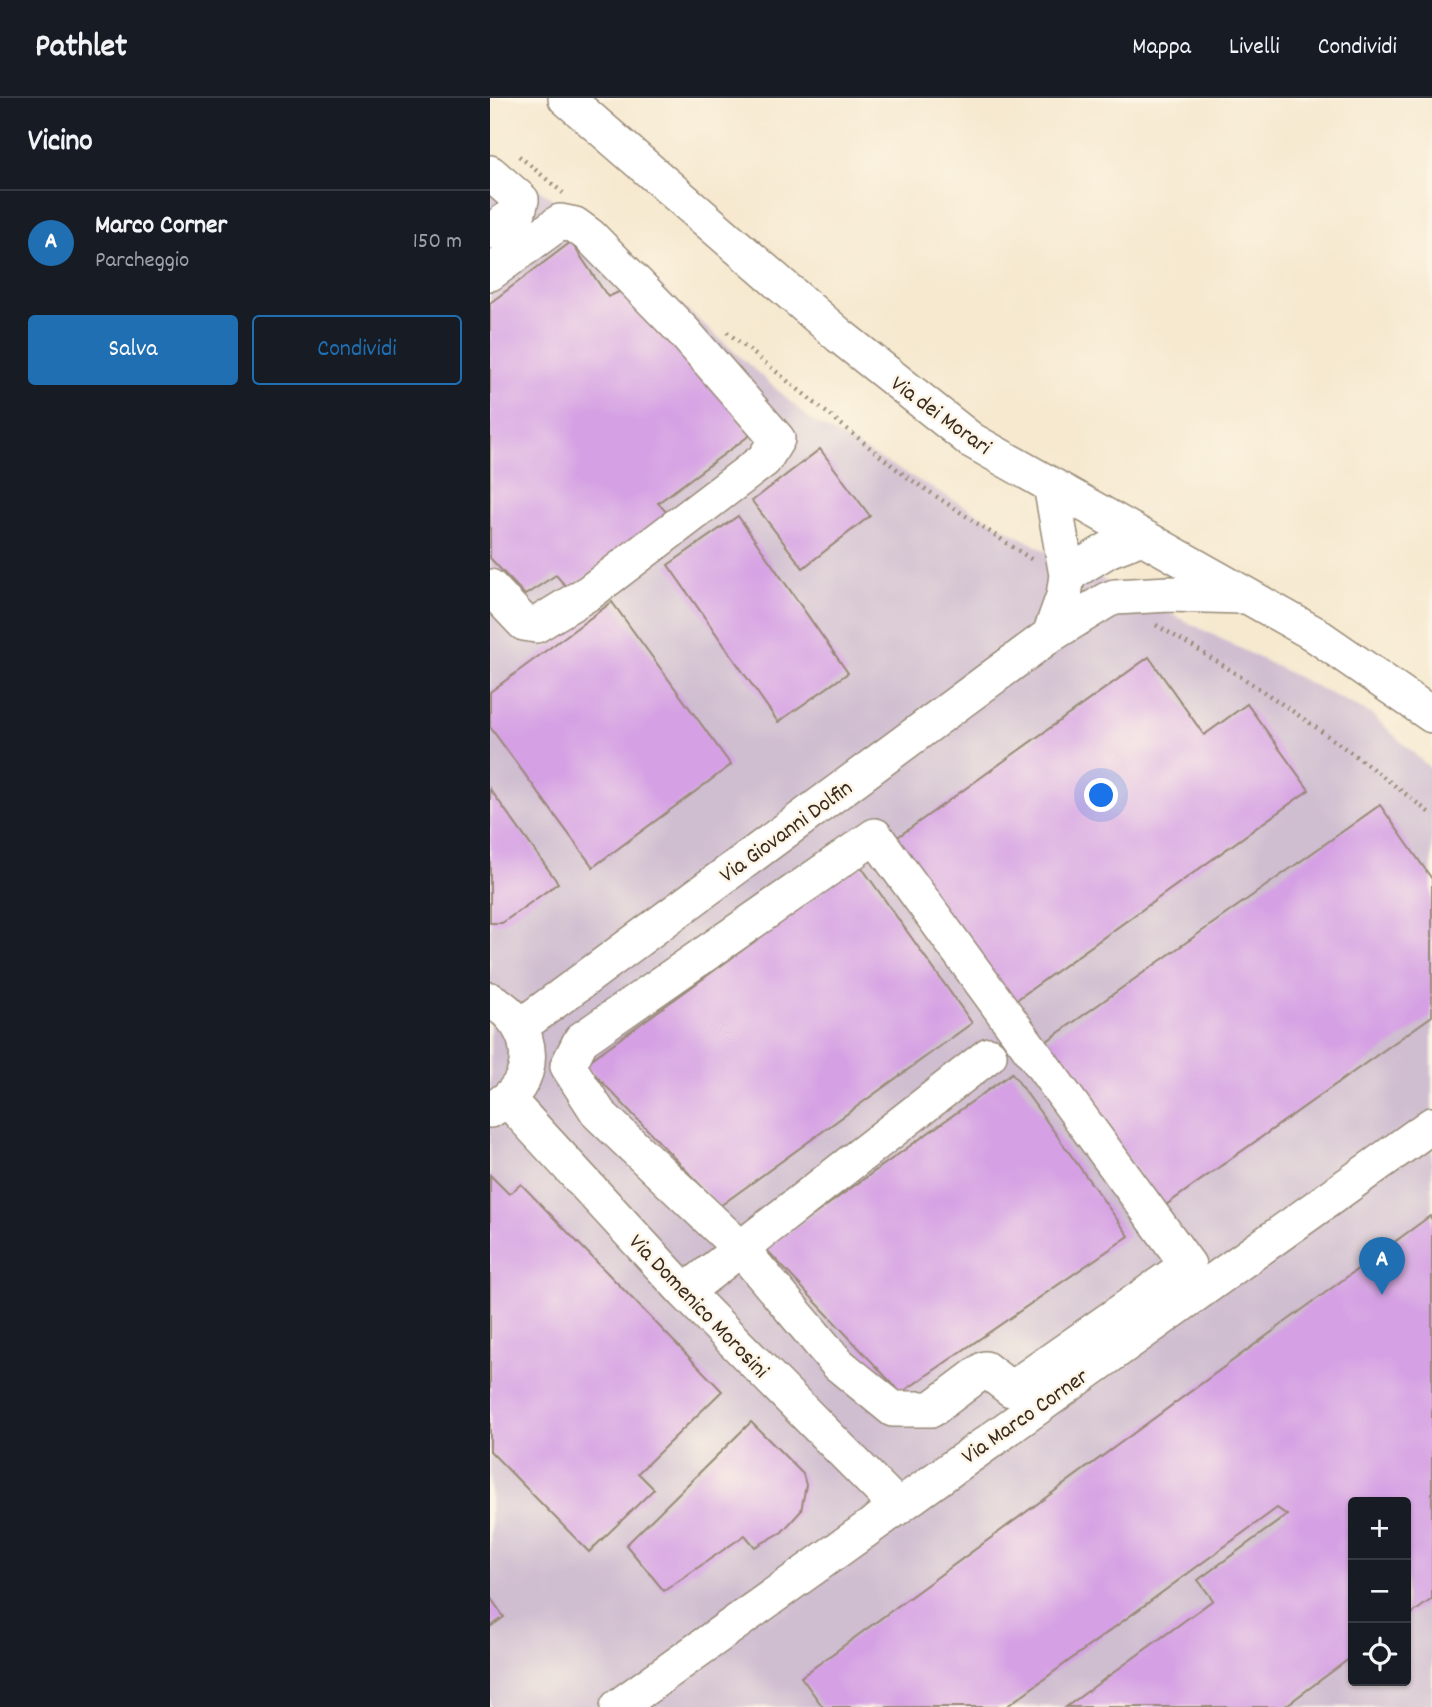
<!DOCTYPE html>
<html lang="it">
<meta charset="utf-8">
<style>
body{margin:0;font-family:Dekko,sans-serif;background:#242831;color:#f1f3f6}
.controls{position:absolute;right:21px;bottom:21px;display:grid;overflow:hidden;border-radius:7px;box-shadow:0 2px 5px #0004}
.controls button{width:63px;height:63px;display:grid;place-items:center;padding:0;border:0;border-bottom:2px solid #363941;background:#171b24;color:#f1f3f6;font:35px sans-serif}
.you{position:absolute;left:612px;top:698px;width:24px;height:24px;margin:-18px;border:5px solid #fff;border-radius:50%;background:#1a73e8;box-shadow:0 0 0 10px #1a73e833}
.badge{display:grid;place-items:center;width:46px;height:46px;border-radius:50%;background:#1f6fb2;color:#fff;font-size:23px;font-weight:700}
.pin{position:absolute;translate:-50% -58px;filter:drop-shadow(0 2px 4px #0008)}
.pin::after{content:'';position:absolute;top:37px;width:24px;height:21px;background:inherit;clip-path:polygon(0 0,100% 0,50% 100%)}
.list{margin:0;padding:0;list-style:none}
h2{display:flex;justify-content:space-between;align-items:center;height:91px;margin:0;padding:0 28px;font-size:30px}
h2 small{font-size:23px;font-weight:400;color:#9ea1a6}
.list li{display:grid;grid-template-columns:46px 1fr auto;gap:21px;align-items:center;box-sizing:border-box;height:105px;padding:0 28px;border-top:2px solid #363941}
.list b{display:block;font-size:26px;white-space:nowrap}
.list p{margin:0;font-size:23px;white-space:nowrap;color:#9ea1a6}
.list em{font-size:23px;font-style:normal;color:#9ea1a6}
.actions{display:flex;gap:14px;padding:21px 28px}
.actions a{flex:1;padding:16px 0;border:2px solid #1f6fb2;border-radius:7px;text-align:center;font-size:24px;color:#1f6fb2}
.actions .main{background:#1f6fb2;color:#fff}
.icon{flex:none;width:38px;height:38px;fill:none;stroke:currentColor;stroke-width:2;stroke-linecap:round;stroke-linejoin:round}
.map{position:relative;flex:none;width:942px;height:1609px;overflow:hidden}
header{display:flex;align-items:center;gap:42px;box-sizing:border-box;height:98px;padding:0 35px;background:#171b24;border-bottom:2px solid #363941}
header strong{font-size:33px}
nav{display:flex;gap:38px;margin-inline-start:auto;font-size:24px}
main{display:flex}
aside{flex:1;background:#171b24}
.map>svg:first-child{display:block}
</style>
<header>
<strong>Pathlet</strong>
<nav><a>Mappa</a><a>Livelli</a><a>Condividi</a></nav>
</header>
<main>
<aside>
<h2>Vicino<small></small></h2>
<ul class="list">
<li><span class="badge">A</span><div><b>Marco Corner</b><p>Parcheggio</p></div><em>150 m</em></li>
</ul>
<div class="actions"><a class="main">Salva</a><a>Condividi</a></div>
</aside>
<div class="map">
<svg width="942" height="1609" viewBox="0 0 942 1609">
<rect width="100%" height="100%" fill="#fcf5e5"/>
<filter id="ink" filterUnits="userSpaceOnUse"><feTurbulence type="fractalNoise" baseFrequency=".0143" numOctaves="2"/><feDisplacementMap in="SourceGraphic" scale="14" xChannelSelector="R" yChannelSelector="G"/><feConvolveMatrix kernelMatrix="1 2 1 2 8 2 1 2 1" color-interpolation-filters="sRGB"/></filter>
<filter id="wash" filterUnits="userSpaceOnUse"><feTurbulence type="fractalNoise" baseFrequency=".00686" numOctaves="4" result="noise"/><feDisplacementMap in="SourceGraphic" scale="28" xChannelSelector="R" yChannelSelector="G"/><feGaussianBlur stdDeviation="1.57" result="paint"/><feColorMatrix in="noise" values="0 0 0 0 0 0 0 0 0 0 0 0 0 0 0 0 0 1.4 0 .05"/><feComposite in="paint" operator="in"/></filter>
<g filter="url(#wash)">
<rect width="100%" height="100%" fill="#f6e9d0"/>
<path fill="#cfbdd0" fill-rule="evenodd" d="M0,55L120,143L322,323L548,449L881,616L942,672V1609H0ZM863,1404H916V1583H863Z"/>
<g id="blocks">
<path fill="#d5a1e4" d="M81,144L118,199L133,192L211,268L260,337L168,405L179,417L78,491L66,477L35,497L0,460V205Z
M330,351L380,418L313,470L262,403Z
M248,418L358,575L288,624L178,467Z
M122,504L241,667L103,769L0,629V594Z
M659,559L714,637L757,606L819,692L522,905L405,741Z
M0,691L68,785L12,825H0Z
M890,707L942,781V918L673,1109L557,943Z
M370,767L482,925L230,1108L95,966Z
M522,975L639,1138L411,1295L276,1151Z
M0,1077L19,1096L31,1086L232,1293L148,1375L164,1391L99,1454L0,1353Z
M940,1118L942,1122V1501L916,1520V1404H863V1558L794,1609H576L723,1502L708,1482L797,1417L787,1410L516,1609H333L311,1579Z
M261,1324L313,1376L316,1387L311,1413L292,1434L265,1449L255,1437L174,1493L136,1447Z
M0,1499L14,1519L0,1529Z"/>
</g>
</g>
<g filter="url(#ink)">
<use href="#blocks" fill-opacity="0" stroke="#988a77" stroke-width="2"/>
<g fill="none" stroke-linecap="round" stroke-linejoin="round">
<defs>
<path id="minor" d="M76,0L350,238L481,342L823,535L942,617
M0,75L31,102L28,114L0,134
M0,175L70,124L85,127L100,138L193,233L287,341L274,362L100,494L46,527L34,525L0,489
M577,477L618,452L652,439
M560,537L574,498L577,477L561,387
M385,738L698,1167L521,1291L495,1271L442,1311H403L348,1266L251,1151L109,1016L78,968L91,942Z
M0,902C49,927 51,988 0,1012
M31,928L560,537L617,502L625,499L679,496L753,498
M18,1002L195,1194L407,1408
M195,1194L499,957
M128,1609L942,1027"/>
</defs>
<use href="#minor" stroke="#988a77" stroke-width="38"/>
<path stroke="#988a77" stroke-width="4.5" stroke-dasharray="2 5" stroke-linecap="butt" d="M29,58L73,95
M237,234L414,377L544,463
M666,527C763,583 855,647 942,717"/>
<use href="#minor" stroke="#fff" stroke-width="35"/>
</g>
</g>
<g text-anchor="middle" stroke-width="5" stroke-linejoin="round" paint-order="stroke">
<g font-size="23" fill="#3b2a1e" stroke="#fcf5e5">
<text transform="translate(452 316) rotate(36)" y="8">Via dei Morari</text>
<text transform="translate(295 732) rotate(-36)" y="8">Via Giovanni Dolfin</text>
<text transform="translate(210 1207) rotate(46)" y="8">Via Domenico Morosini</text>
<text transform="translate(534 1317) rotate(-35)" y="8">Via Marco Corner</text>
</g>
</g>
</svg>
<div class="controls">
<button>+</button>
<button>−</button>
<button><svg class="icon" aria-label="locate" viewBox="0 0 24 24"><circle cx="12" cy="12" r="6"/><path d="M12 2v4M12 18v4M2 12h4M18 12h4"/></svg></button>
</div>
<div class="you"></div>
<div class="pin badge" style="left:892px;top:1197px">A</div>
</div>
</main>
